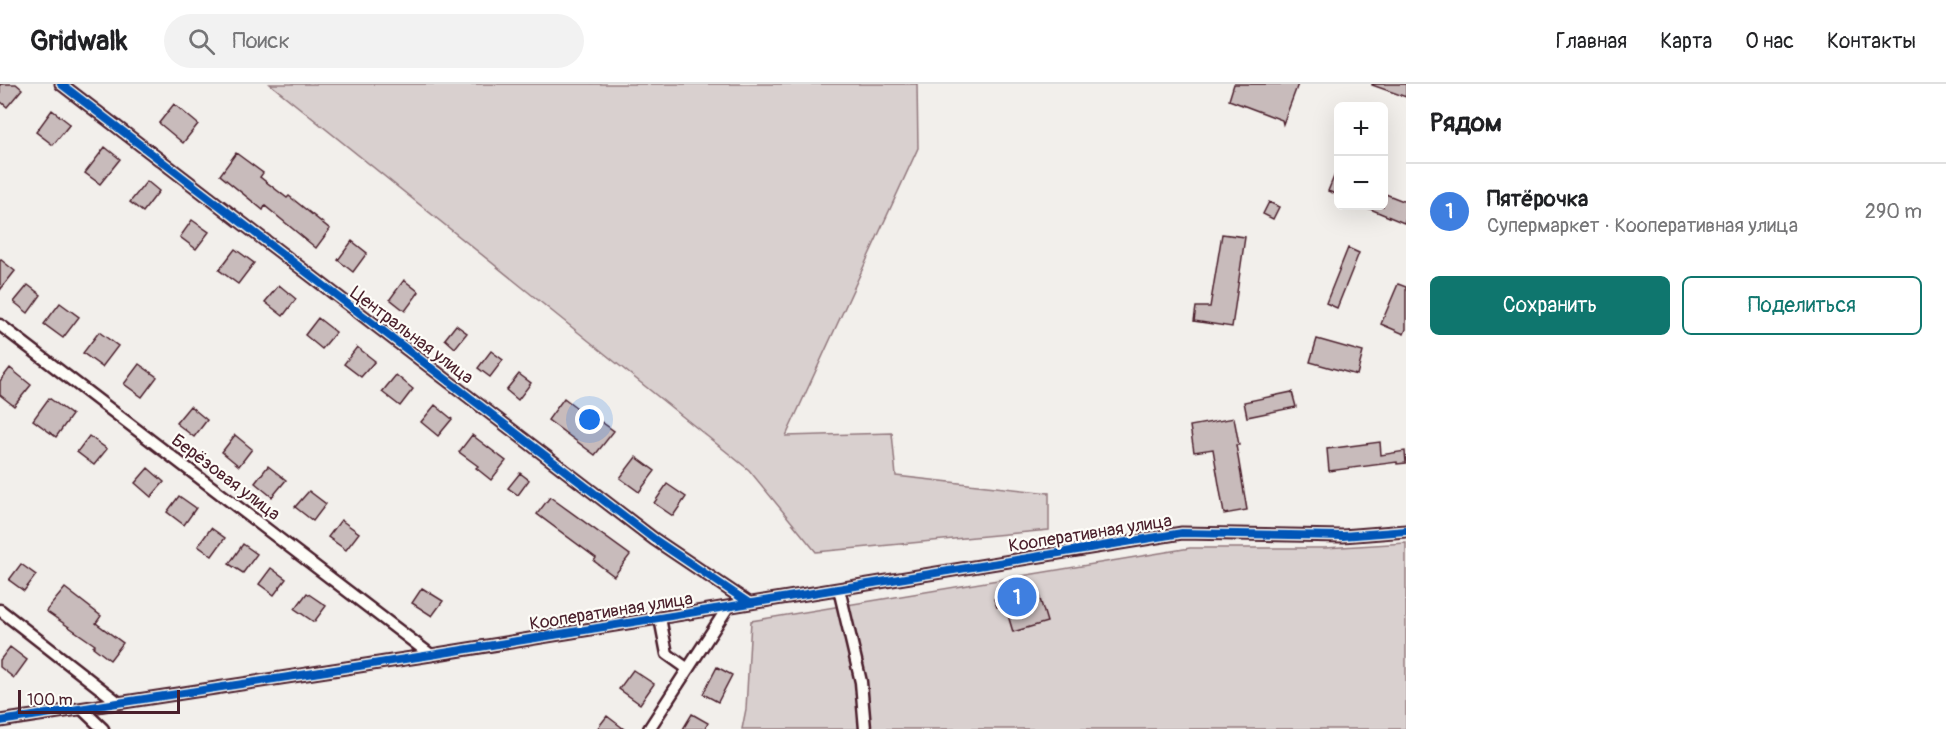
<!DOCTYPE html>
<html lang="ru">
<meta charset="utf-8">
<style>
body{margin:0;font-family:Pangolin,sans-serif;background:#f2f2f2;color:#202124}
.controls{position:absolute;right:18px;top:18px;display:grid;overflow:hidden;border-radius:9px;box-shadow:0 6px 24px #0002}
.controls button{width:54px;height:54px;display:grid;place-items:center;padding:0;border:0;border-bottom:2px solid #e0e0e0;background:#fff;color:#202124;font:30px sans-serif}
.scale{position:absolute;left:18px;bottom:15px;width:162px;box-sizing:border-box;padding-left:6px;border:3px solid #4a1f2b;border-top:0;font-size:16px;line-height:21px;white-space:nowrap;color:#4a1f2b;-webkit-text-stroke:4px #fdfcf7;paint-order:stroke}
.you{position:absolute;left:590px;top:336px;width:21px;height:21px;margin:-15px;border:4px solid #fff;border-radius:50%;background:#1a73e8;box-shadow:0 0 0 9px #1a73e833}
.badge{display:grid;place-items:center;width:39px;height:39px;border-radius:50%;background:#0f766e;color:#fff;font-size:20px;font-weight:700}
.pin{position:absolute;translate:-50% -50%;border:3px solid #fff;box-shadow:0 2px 6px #0006}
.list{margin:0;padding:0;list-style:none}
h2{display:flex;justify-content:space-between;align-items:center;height:78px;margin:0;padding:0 24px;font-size:26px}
h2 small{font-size:20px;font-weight:400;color:#757577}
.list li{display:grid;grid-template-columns:39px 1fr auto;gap:18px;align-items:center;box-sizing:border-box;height:96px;padding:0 24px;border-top:2px solid #e0e0e0}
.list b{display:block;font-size:22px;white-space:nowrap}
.list p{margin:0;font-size:20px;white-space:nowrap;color:#757577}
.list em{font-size:20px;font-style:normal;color:#757577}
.actions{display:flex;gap:12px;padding:18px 24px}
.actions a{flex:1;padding:14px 0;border:2px solid #0f766e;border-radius:9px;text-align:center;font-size:21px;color:#0f766e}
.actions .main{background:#0f766e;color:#fff}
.icon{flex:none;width:33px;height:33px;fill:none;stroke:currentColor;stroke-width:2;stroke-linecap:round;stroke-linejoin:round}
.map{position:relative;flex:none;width:1406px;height:645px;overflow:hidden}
header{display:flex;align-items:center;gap:36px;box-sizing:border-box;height:84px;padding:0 30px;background:#fff;border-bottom:2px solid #e0e0e0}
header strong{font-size:28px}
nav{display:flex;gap:33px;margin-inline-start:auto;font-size:21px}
.search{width:420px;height:54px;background:#f2f2f2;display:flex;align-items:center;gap:15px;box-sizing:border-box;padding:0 21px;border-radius:33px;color:#757577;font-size:22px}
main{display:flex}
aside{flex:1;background:#fff}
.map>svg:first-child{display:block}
</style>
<header>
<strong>Gridwalk</strong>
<div class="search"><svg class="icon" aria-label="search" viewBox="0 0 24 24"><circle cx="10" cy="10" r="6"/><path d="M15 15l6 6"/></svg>Поиск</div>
<nav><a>Главная</a><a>Карта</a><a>О нас</a><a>Контакты</a></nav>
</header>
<main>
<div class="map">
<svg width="1406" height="645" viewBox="0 0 1406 645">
<rect width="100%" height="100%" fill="#f2efeb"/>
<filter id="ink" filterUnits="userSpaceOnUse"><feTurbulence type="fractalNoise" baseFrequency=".0167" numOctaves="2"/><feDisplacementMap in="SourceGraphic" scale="12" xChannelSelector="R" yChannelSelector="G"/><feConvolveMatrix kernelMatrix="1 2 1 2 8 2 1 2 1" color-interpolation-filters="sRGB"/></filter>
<g filter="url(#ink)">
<path fill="#d9d0cf" stroke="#92787d" stroke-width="1.5" d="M270,0H917L918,64L786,352L892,349L896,392L1049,409V446L816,468L749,386Z
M1406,459V645H742L746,625L751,537L1190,464H1325Z"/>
<path fill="#c8bbbb" stroke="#4a1f2b" stroke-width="1.5" d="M0,0H16L22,5L7,23L0,17Z
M1234,0H1298L1283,40L1282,36L1229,16Z
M1372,0H1406V13L1372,1Z
M174,20L198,40L183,59L159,39Z
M52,26L70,40L53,61L36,48Z
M105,63L120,75L100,100L85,89Z
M236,69L263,89L260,93L287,114L289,112L330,145L316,164L265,122L263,126L220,91Z
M1338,83V111L1328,107Z
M147,97L159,107L143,128L130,118Z
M1383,109L1406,118V135L1404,139L1363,122H1383Z
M1269,118L1279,123L1273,135L1263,130Z
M192,136L209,148L196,165L180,153Z
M1222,150L1245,153L1232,243L1194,237L1196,223H1210Z
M352,157L367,169L353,188L338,176Z
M1348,164L1359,169L1337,224L1326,219Z
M235,165L254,179L238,200L219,186Z
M0,175L15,187L0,206Z
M404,196L419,208L405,227L390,215Z
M1398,200L1406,203V245L1404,250L1381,240Z
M28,201L41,211L28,229L14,218Z
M279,201L296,215L283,232L265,218Z
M60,219L79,233L63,254L44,240Z
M318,234L336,248L322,265L305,251Z
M456,241L467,249L455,264L445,255Z
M99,248L118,262L102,283L83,269Z
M1317,255L1363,268L1357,291L1310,278Z
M357,263L375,277L361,293L344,280Z
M491,267L503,276L490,293L478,284Z
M139,280L157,293L142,313L124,300Z
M10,284L31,301L14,322L0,311V297Z
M519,290L531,299L518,316L506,306Z
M396,291L413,305L400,322L382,308Z
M1292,308L1296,323L1247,333L1244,318Z
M49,314L72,331L56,353L33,336Z
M564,314L594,337L596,334L614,347L595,371L548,336Z
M435,321L452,335L438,352L421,338Z
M190,322L207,336L194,353L176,339Z
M1234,334L1239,361H1236L1247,426L1224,430L1213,365L1194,368L1190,342Z
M235,351L252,365L239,382L222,368Z
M472,351L506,377L491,396L476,384L478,382L459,368Z
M89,352L107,365L94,381L77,368Z
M1380,358L1381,371L1405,367L1406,379L1397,380V378L1329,387L1327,365Z
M636,373L655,387L639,408L620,394Z
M268,382L286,396L272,413L255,399Z
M148,384L164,398L151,413L135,399Z
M520,389L529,396L518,411L508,404Z
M667,400L686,413L673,432L654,419Z
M309,407L326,420L313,437L295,423Z
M179,412L196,424L184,441L167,428Z
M550,413L630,471L614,492L594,477L596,474L537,430Z
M341,436L359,449L346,466L328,453Z
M211,444L225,454L212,472L198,462Z
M243,460L257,470L243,489L229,480Z
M21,480L36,491L24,507L9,496Z
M271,484L286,495L274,511L259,500Z
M1036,502L1047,538L1013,548L1005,521L997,523L994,515Z
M65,504L101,532L96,539L123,559L110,576L93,563L95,561L46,527Z
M422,504L443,517L432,532L412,519Z
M307,509L326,522L314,538L295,525Z
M10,563L27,576L14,594L0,583V576Z
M717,583L732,591L718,618L703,610Z
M633,586L654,600L640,620L619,605Z
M692,630L708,639L705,645H683Z
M607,632L624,645H597Z"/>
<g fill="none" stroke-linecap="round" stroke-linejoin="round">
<defs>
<path id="minor" d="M61,0L654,455L749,519
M0,241L431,571
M839,505L861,598L865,645
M0,526L119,619
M660,534L667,570L688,585
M82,625L103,645
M0,637L431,571L1182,449L1343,452L1406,447
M649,645L728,523"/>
</defs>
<use href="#minor" stroke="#4a1f2b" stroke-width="15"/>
<use href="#minor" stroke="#fdfcf7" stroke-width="10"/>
<defs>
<path id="cycleway" d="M61,0L654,455L749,519
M0,637L431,571L1182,449L1343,452L1406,447"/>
</defs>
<use href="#cycleway" stroke="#fdfcf7" stroke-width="11"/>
<use href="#cycleway" stroke="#0057b8" stroke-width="8"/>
</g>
</g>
<g text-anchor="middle" stroke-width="4.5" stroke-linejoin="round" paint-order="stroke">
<g font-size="18" fill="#4a1f2b" stroke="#fdfcf7">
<text transform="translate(412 251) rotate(37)" y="6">Центральная улица</text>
<text transform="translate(226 393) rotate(37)" y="6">Берёзовая улица</text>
<text transform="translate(1090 449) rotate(-9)" y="6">Кооперативная улица</text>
<text transform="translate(611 527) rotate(-9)" y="6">Кооперативная улица</text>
</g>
</g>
</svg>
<div class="controls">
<button>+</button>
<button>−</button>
</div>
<div class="scale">100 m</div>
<div class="you"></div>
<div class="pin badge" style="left:1017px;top:513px;background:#3f7fe0">1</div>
</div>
<aside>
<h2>Рядом<small></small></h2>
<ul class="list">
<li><span class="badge" style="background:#3f7fe0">1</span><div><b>Пятёрочка</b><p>Супермаркет · Кооперативная улица</p></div><em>290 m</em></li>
</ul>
<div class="actions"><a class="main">Сохранить</a><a>Поделиться</a></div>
</aside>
</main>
